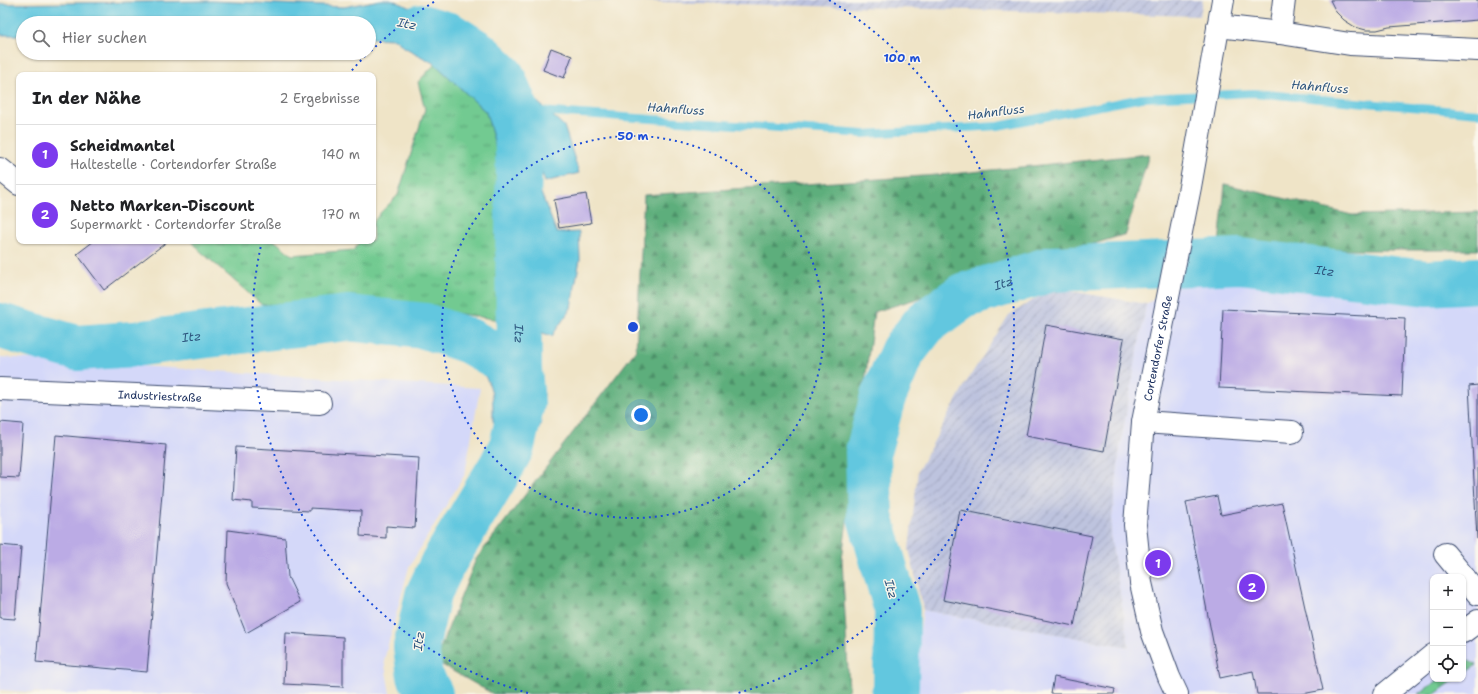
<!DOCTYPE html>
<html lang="de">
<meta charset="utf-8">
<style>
body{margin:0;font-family:"Shantell Sans",sans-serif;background:#f2f2f2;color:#202124}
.controls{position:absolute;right:12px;bottom:12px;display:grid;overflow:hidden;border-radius:8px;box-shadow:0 1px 3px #0004}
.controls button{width:36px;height:36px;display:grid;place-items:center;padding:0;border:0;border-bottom:1px solid #e0e0e0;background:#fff;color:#202124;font:20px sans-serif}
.you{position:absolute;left:641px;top:415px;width:14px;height:14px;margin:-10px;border:3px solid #fff;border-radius:50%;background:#1a73e8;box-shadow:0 0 0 6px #1a73e833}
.badge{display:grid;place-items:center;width:26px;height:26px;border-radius:50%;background:#7c3aed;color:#fff;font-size:13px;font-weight:700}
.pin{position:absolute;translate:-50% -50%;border:2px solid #fff;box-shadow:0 1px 4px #0006}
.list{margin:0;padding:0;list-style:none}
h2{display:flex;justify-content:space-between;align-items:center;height:52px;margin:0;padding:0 16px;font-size:17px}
h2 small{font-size:13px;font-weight:400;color:#757577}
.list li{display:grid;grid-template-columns:26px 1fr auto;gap:12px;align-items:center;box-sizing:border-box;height:60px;padding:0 16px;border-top:1px solid #e0e0e0}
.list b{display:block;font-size:15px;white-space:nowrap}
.list p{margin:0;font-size:13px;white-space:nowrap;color:#757577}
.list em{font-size:13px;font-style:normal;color:#757577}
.icon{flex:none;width:22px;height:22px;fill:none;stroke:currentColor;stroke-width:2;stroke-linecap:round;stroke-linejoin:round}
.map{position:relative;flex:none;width:1478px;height:694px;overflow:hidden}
.search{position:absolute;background:#fff;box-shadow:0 1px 3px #0004;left:16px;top:16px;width:360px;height:44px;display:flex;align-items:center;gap:10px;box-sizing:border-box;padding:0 14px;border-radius:22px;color:#757577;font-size:15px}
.panel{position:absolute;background:#fff;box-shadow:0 1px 3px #0004;left:16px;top:72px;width:360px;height:172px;border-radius:8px}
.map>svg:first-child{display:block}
</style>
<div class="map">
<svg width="1478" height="694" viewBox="0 0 1478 694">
<defs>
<pattern id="industrial-furrows" width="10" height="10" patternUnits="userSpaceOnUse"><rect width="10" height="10" fill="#bdc3de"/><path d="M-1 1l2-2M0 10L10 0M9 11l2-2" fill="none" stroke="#999fb7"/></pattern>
<pattern id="grass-tufts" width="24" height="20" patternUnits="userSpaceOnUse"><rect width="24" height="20" fill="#72ca91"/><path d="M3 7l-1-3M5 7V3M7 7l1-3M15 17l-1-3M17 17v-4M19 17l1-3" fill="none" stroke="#5da47a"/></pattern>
<pattern id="forest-firs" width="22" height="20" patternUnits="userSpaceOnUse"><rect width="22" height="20" fill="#5dae7b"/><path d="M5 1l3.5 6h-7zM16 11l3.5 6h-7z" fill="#4c8e68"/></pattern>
</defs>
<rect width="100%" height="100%" fill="#fbf7ec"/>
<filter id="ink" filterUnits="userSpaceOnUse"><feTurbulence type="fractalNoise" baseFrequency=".025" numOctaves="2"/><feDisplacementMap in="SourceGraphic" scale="8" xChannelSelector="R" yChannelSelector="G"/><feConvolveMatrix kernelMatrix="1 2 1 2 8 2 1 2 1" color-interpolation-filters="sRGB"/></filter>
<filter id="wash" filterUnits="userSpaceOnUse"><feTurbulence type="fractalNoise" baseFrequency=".012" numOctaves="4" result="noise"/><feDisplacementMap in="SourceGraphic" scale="16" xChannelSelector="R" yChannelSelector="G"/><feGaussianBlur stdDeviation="0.9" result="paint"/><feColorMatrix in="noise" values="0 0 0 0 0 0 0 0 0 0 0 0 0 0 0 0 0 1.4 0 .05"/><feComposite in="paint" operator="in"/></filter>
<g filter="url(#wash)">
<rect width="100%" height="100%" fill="#efe4c7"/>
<path fill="#d4d8f9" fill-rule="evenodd" d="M1213,266H1478V694H910L923,610L1129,647L1110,535L1120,446L1146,304ZM1433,577H1463V679H1433Z
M0,357L480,388L465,474L409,567L384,660L390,694H56L0,690Z"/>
<path fill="url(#industrial-furrows)" d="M577,0H1203L1200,16Z
M1053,288L1146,304L1120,446L1110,535L1129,647L923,610L909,549L918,470L967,381L1009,315Z"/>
<path fill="url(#grass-tufts)" stroke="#467c78" d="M435,64L486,112L494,141L502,180L506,321L366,299L262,305L198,249L192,241H275L292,255L354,250L360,241H373V223L380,213L398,195L425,109L418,82Z
M1467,660L1477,665L1463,674V662Z
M1440,679H1456L1435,694H1418Z"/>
<path fill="url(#forest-firs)" stroke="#3c6e6c" d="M1149,154L1126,234L874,312L842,559L849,689L844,694H493L435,661L476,559L636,350L644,195L952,174Z
M1225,184L1352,215L1478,212V250H1290L1219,245Z"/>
<path fill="#62c7df" stroke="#3e7b9e" d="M380,0H392L409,7L454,34L541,105L564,126L579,173L545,182L533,146L494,141L486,112L435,64L404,47L395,39L369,38V23H23V35H0V4L212,1L344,7Z
M535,178L557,233L579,232L580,259L571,308L552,336L506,321L502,180Z
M511,349L535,367L544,394L540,427L520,456L493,421C493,404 494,390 485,376Z"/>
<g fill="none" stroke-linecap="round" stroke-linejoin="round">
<path stroke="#62c7df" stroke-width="8" d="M539,111L864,134L998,126L1142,98L1254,93L1478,113"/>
<g stroke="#62c7df" stroke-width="46">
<path id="s1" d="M421,27L449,35L479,54L502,76L516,109L519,174L518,196L519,369L522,403L512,446L501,467L443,563L428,595L416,647L420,676L430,694"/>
<path id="s2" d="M0,326L77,348L134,344L347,318L425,326L469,341L519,369"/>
<path id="s3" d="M894,694L896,689L897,610L870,517L868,452L883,397L903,351L925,323L963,296L1051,269L1240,261L1427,283L1478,280"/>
</g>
</g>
<g id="blocks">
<path fill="#bbabe5" d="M1330,0H1478V20L1389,27L1377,30H1366L1355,27L1344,20L1336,12Z
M551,48L572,56L564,78L543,70Z
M586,194L591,223L559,228L554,200Z
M94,241H168L104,290L77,254Z
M1223,309L1405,318L1402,396L1219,388Z
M1046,325L1124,339L1104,451L1026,436Z
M1478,385V539H1477L1469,386Z
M0,422L23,424L19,478L0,477Z
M56,435L166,445L147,672L36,662Z
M236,447L419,458L415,528L386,526V538L360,536L361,511L310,508V511L252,508V502L233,500Z
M1217,496L1221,515L1282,503L1323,690L1302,694H1257L1253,671L1220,678L1186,502Z
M960,510L1092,536L1074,626L943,600Z
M228,530L285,538L288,577L300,602L246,633L226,583Z
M0,545L21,547L15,619L0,618Z
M286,633L343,637V687L284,684Z
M1054,677L1115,689L1114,694H1051Z"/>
</g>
</g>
<g filter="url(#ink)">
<use href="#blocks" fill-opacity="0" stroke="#3b4a6e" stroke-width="1"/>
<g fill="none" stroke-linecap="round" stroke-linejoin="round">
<defs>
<g id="minor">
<path d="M1218,26L1280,33L1284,0"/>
<path d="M1280,33L1350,44L1478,50"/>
<path d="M0,169L19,184"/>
<path id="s4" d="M0,389L320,403"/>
<path d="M1143,422L1292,432"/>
<path d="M1445,554L1478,594"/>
<path d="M1463,632L1478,621"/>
<path id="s5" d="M1177,694L1169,677L1152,631L1141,583L1135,525L1143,422L1190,187L1223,0"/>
<path d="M1385,694L1433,655"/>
</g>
</defs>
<use href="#minor" stroke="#3b4a6e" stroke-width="24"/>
<use href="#minor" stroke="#fff" stroke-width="22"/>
</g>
</g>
<g fill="none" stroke="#1d4ed8" stroke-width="2" stroke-dasharray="2 4">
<circle cx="633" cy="327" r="191"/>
<path d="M528 693A381 381 0 0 1 262 241M348 75A381 381 0 0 1 366 55M371 51A381 381 0 0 1 437 0M829 0A381 381 0 0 1 738 693"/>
</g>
<g text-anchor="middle" stroke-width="3" stroke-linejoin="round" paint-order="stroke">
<g font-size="11" fill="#1b2f5e" stroke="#fbf7ec">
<text dy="4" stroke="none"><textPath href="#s5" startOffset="354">Cortendorfer Straße</textPath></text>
<text dy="4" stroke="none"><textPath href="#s4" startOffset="160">Industriestraße</textPath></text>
</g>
<g font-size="12" font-style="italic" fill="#2d557e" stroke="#fbf7ec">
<text transform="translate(407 24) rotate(11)" y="4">Itz</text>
<text transform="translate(1320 87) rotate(5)" y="4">Hahnfluss</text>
<text transform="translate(676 109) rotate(4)" y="4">Hahnfluss</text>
<text transform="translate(996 112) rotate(-7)" y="4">Hahnfluss</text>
<text dy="4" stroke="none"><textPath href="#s3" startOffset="802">Itz</textPath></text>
<text dy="4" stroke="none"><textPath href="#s3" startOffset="478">Itz</textPath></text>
<text dy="4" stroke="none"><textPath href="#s1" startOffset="357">Itz</textPath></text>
<text dy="4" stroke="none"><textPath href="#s2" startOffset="195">Itz</textPath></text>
<text transform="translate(891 589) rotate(74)" y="4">Itz</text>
<text transform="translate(419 641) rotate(-83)" y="4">Itz</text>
</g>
</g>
<circle cx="633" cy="327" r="6" fill="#1d4ed8" stroke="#fbf7ec" stroke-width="2"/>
<g font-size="12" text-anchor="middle" font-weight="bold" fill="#1d4ed8" stroke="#fbf7ec" stroke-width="3" stroke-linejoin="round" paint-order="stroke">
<text x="902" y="62">100 m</text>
<text x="633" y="140">50 m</text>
</g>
</svg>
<div class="controls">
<button>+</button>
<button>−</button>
<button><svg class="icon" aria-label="locate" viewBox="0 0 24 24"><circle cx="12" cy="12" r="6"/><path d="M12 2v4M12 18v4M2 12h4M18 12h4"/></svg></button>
</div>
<div class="you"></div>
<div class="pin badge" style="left:1158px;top:563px">1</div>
<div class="pin badge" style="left:1252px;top:587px">2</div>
<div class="search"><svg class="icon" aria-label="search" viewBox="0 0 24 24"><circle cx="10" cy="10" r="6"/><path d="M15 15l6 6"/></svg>Hier suchen</div>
<section class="panel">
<h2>In der Nähe<small>2 Ergebnisse</small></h2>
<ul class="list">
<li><span class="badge">1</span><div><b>Scheidmantel</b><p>Haltestelle · Cortendorfer Straße</p></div><em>140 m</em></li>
<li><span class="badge">2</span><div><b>Netto Marken-Discount</b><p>Supermarkt · Cortendorfer Straße</p></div><em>170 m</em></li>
</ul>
</section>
</div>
